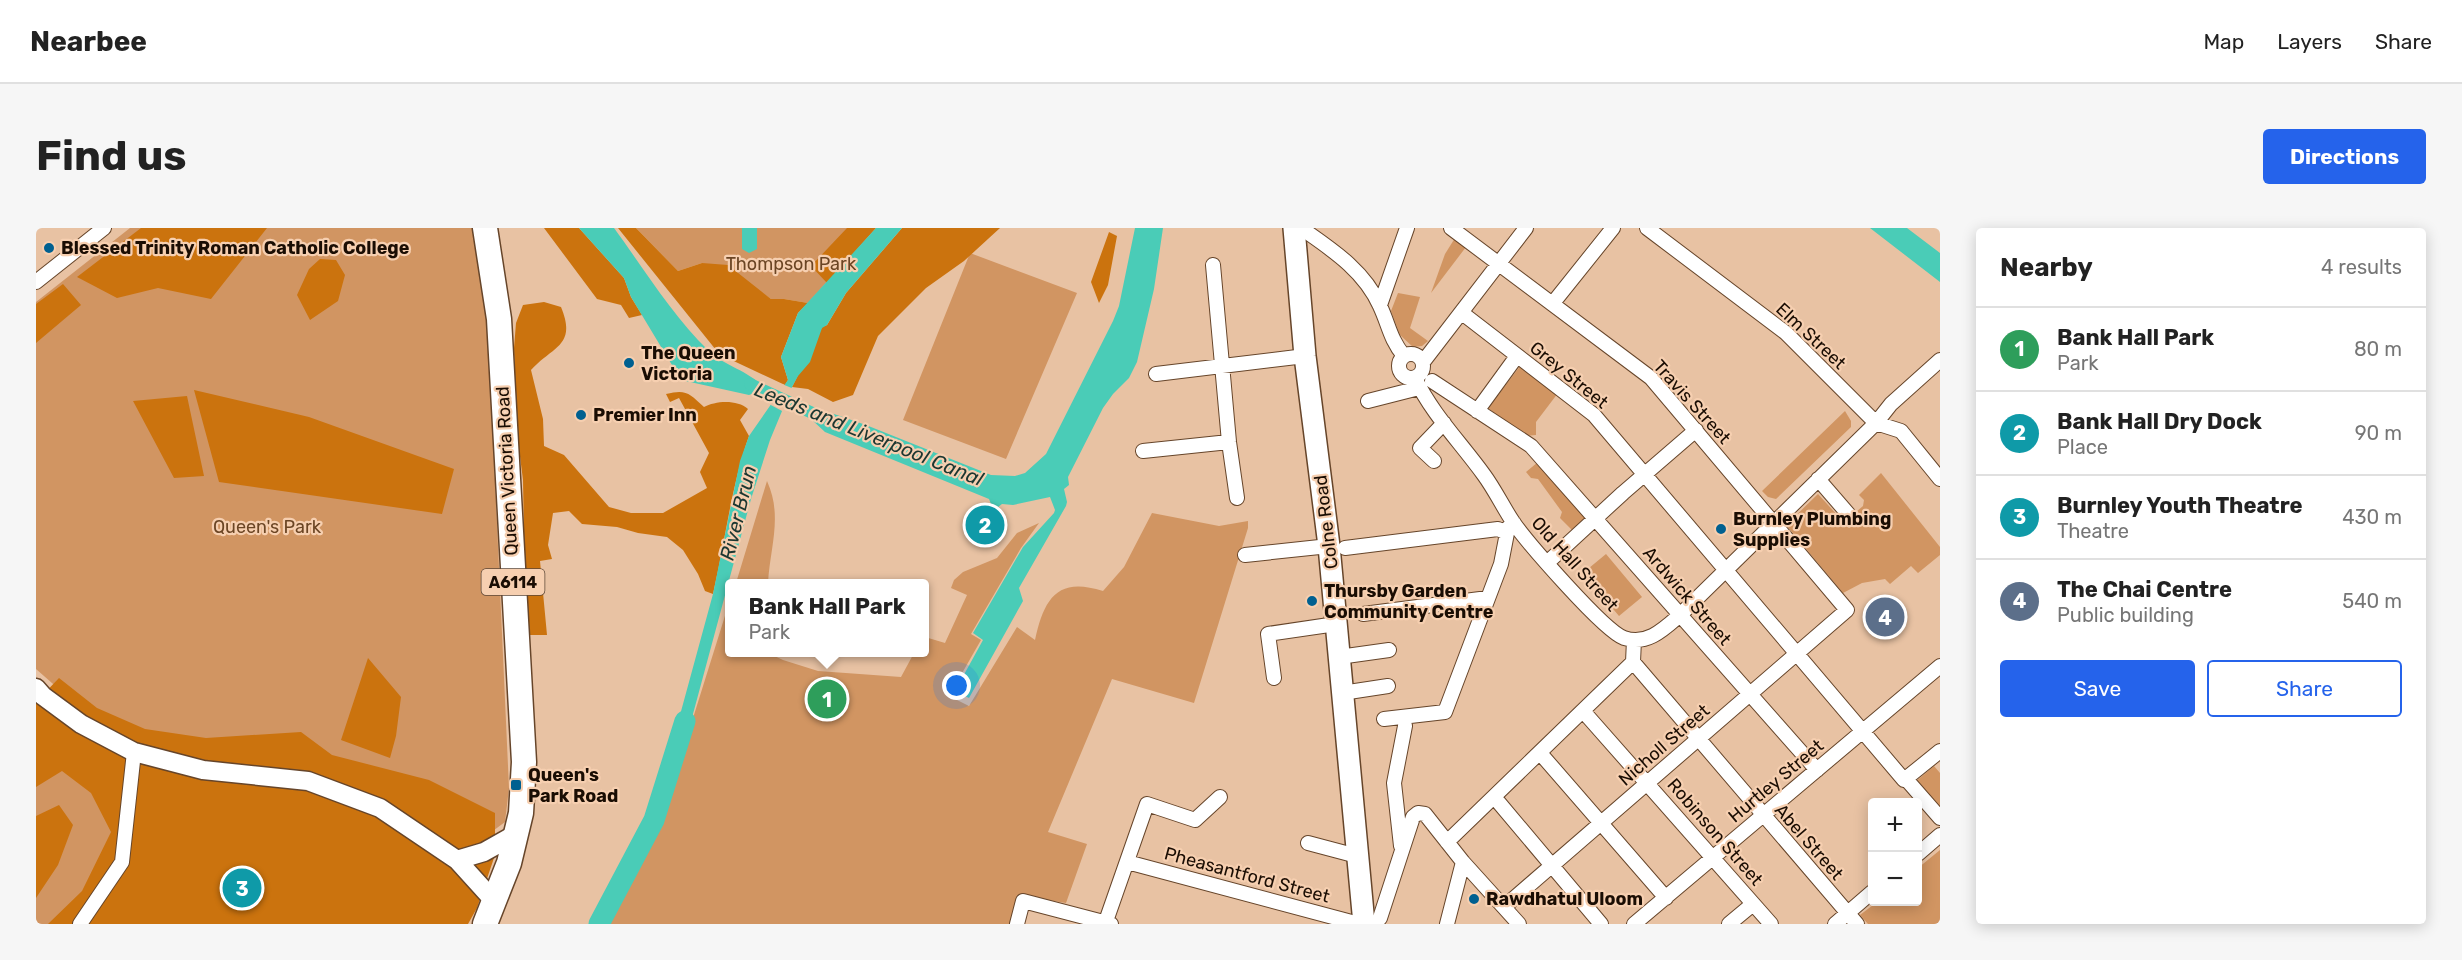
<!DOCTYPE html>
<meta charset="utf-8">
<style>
body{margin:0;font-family:Rubik,sans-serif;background:#f6f6f6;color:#222}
.controls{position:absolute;right:18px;bottom:18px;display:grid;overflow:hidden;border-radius:6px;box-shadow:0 3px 15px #0003}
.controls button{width:54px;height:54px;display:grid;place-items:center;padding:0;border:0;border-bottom:2px solid #e0e0e0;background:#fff;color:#222;font:30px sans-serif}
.you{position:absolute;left:921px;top:458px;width:21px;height:21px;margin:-15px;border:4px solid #fff;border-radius:50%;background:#1a73e8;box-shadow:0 0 0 9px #1a73e833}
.badge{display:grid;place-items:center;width:39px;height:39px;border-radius:50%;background:#2563eb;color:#fff;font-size:20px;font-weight:700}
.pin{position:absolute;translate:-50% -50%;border:3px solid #fff;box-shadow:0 2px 6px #0006}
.popup{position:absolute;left:689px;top:351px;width:204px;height:78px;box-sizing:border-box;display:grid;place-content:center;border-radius:6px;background:#fff;filter:drop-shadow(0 2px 4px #0005);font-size:20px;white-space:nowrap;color:#767676}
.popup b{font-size:22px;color:#222}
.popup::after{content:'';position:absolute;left:50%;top:100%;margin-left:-12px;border:12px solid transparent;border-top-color:#fff}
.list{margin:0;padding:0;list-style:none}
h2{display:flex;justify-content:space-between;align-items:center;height:78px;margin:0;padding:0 24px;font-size:26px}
h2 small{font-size:20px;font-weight:400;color:#767676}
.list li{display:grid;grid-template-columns:39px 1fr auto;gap:18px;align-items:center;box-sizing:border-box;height:84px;padding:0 24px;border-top:2px solid #e0e0e0}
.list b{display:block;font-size:22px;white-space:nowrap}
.list p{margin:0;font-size:20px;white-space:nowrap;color:#767676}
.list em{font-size:20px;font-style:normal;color:#767676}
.actions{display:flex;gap:12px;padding:18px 24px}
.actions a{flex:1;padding:14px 0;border:2px solid #2563eb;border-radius:6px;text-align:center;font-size:21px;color:#2563eb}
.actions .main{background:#2563eb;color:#fff}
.map{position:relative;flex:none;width:1904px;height:696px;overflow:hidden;border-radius:6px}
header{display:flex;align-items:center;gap:36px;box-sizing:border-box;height:84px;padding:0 30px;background:#fff;border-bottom:2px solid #e0e0e0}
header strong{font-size:28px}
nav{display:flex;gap:33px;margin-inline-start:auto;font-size:21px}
.intro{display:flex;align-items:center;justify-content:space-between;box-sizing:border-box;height:144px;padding:0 36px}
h1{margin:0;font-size:42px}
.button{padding:15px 27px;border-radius:6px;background:#2563eb;color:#fff;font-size:21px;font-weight:700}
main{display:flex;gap:36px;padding:0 36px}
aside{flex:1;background:#fff;border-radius:6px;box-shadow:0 3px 15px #0003}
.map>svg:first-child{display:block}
</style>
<header>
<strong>Nearbee</strong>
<nav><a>Map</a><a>Layers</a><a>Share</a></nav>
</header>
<div class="intro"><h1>Find us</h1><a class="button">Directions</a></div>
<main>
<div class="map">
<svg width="1904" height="696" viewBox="0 0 1904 696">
<rect width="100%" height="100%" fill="#e8c2a3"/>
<path fill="#d19562" d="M94,0H436L451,75L473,560L469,594L446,611L118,518L49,484L0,441V74Z
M600,0H839L772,75L748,71H735L718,59L666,35L642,43Z
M1419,10L1430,19L1395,65L1409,26Z
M934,25L1041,65L970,231L867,192Z
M1362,65L1384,69L1374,100L1392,113L1386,118L1377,119L1364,107L1355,83Z
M1485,137L1522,165L1500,194V207L1488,208L1452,180Z
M1809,183L1815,193V199L1740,271L1732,269L1726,263Z
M1502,234L1551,291L1537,303L1524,290L1526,284L1502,251L1495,250L1490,244Z
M1845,245L1904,319V327L1882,345L1875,338L1854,356L1849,351L1826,355L1807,365L1750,297L1782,266L1813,300L1821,294L1823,288L1820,284L1827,278L1828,272L1823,267Z
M731,253C747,288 734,319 732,355H700Z
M1116,285L1183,298L1212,293V300L1158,475L1076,451L1012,604L1051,616L1030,675L981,667L974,696H570L612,624L622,602L693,375L694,424L732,425L747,432L782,443L865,449L878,425L888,424L889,409L909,415L931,367L915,360L918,352L927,344L961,330L981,305L1003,295L985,320L935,406L945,412L913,468L933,478L981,399L999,412C1008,371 1021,348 1067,363L1088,339Z
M1570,326L1606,369L1583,388L1547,345Z
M0,475L98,524L58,696H0Z
M1898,538L1904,545V585L1878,555Z
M1904,622V696H1832L1824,687L1841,674H1882V640Z"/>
<path fill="#cb730e" d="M105,0H231L175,71L122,60L81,70L41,49Z
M508,0H543L588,50L595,69L606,87L593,90L585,77L561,71Z
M582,0H600L642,43L666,35L692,37L735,71H748L772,75L762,85L745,129L752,152L749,157L687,128L680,122Z
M811,0H840L791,55L775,38Z
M866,0H964L928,33L890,60L842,108L817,167L797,174L772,161L756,159L786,99L791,97L810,65Z
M1073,4L1081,8L1072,57L1063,75L1055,54Z
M284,31L300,32L309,47L302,73L274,92L261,67L273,41Z
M27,56L45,77L0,115V76Z
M508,74L525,79C541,118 517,118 495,142L507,191L508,218L528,227L573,279L595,285H627L671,260L664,244L673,225L643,170L634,174L630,166C650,161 653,165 668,179C679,173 701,171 712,181L704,192L713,208C695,259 689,314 677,366L669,363L662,346L647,322L631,309L602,305L581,299L546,296L533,283L517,285L512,317L516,331L504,333L511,407H490L484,345L488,307L487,252L480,197L478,120L480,95L487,77Z
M158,162L273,189L418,241L406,286L183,254Z
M151,168L168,248L138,250L97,173Z
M332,430L365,469L360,508L354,530L305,512Z
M23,450L61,480L109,501L170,510L265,504L296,527L393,552L459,585V627L441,680L432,696H12L46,663L75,604L55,565L26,543L0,559V474Z
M23,577L37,597L22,637L0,670V588Z"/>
<path fill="#4accb7" d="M543,0H578C606,38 638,90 672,122C689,139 713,142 729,161L713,167L645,152L595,69L588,50Z
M706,0H721V21L713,25L706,21Z
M840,0H866L810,65L791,97L786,100L774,134L762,148L756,159L734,212L715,271L647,523L635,520L677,366L704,233L713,208L752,152L745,129L762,85Z
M1099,0H1127L1118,61L1101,134L1093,150L1077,166L1067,180L1032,249L1033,257L1028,261L1031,274L1030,278L983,360L987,373L933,470L919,463L947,412L937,405L987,319L1018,285L1019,282L1014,269L977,277L966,276L962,279L955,276L953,271L789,204L775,191L770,182L798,186L830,197L955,247L979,248L989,245L1010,226L1077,93L1083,78Z
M1834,0H1871L1904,25V54Z"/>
<path fill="#e8c2a3" d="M746,156L758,161L748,184L731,175Z"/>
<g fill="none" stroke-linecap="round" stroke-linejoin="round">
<path stroke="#4accb7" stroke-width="12" d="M714,156L785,189"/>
<path stroke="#4accb7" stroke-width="21" d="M563,696L618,592L649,493"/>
<defs>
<path id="street" d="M1265,0C1295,21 1328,42 1344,78C1353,97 1354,111 1368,128
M1415,0L1615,150L1811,382L1468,679
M1611,0L1750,105L1840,195L1865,203L1904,251
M1177,37L1193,214L1201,270
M0,54L68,0
M1517,75L1577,0
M1344,77L1371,0
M1426,85L1558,187L1868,552L1904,523
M1363 138a12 12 0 1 1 24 0a12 12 0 1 1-24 0Z
M1387,134L1490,0
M1120,146L1269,128
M1379,150C1396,186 1425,215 1448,247C1459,262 1467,279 1477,294C1491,314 1568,403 1588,410C1611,418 1628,401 1644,387L1840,195L1855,176L1904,132
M1396,153L1495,218L1781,542
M1332,173L1383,160
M1441,183L1481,128
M1107,223L1193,214
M1398,233L1384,220L1408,195
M1782,251L1814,288
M1309,320L1462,301L1471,305
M1209,327L1293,318
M1512,334L1587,265L1660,202
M1327,386L1452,370
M1598,412L1597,434L1821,696
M1303,429L1353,422
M1238,450L1232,406L1300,396
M1306,465L1352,458
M1547,483L1735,696
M1348,491L1409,484L1465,336L1472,300L1478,295
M1504,525L1630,670
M1870,551L1904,590
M1459,570L1565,696
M1411,614L1597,434
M1272,615L1321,628
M1365,618L1358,555L1369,498
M1882,626L1904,607
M1091,634L1323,696
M44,696L86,634L98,524
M981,696L987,673L1075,696
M1069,696L1111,576L1159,592L1184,569
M1339,696L1344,690L1377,589L1382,585L1389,586L1427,634L1483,696
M1411,696L1427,634
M1598,696L1904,438
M1693,696L1717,676
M1799,696L1836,664"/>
<path id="secondary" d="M0,460L7,468L45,496L98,524L167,542L272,553L344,580L421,632L459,674
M421,632L448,624L480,606"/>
<path id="primary" d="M1258,0L1269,128L1293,318L1328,696"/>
<path id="highway" d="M449,696L473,635L485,585L488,534L463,91L449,0"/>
</defs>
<use href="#street" stroke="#66452a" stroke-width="16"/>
<use href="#secondary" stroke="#66452a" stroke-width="21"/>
<use href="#primary" stroke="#66452a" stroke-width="24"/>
<use href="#highway" stroke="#66452a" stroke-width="27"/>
<use href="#street" stroke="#fff" stroke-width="14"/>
<use href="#secondary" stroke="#fff" stroke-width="18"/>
<use href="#primary" stroke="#fff" stroke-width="21"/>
<use href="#highway" stroke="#fff" stroke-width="24"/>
</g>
<g fill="#006090" stroke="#f6cfb0" stroke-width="2">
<circle cx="13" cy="20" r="6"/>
<circle cx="593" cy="135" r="6"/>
<circle cx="545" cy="187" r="6"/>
<circle cx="1685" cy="301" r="6"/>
<circle cx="1276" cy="373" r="6"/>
<rect x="474" y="551" width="12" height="12" rx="3"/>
<circle cx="1438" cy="671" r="6"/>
</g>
<g text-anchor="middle" stroke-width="4.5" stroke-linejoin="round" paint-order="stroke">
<rect fill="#f6cfb0" stroke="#5c4737" stroke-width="1.5" x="445.5" y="341" width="63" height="26" rx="4.5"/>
<g font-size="16" font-weight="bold" fill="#1a0d03">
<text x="477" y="360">A6114</text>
</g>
<g font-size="18" font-weight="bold" fill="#1a0d03" stroke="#f6cfb0" text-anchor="start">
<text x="25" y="26">Blessed Trinity Roman Catholic College</text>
<text x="605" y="131">The Queen<tspan x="605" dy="21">Victoria</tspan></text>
<text x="557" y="193">Premier Inn</text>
<text x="1697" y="297">Burnley Plumbing<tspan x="1697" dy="21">Supplies</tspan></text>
<text x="1288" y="369">Thursby Garden<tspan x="1288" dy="21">Community Centre</tspan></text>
<text x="492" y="553">Queen's<tspan x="492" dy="21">Park Road</tspan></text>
<text x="1450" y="677">Rawdhatul Uloom</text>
</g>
<g font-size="18" fill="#6b4524" stroke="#f6cfb0">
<text x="755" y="42">Thompson Park</text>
<text x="231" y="305">Queen's Park</text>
</g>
<g font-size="18" fill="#1a0d03" stroke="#f6cfb0">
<text transform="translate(1775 108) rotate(43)" y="6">Elm Street</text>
<text transform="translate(1533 147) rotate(39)" y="6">Grey Street</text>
<text transform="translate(1656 174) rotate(48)" y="6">Travis Street</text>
<text transform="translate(471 243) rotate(-93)" y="6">Queen Victoria Road</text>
<text transform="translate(1290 294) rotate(-97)" y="6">Colne Road</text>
<text transform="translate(1539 336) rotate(48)" y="6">Old Hall Street</text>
<text transform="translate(1651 368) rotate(49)" y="6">Ardwick Street</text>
<text transform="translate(1628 517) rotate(-41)" y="6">Nicholl Street</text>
<text transform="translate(1740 553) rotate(-40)" y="6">Hurtley Street</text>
<text transform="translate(1679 604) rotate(49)" y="6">Robinson Street</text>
<text transform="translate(1773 614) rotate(49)" y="6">Abel Street</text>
<text transform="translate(1211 647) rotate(15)" y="6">Pheasantford Street</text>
</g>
<g font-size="20" font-style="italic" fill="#1b3731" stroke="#f6cfb0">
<text transform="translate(833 206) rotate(22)" y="7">Leeds and Liverpool Canal</text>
<text transform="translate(702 285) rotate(-76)" y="7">River Brun</text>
</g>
</g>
</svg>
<div class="controls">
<button>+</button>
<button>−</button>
</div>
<div class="you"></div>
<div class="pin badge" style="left:791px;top:471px;background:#2e9e5b">1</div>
<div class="popup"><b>Bank Hall Park</b>Park</div>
<div class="pin badge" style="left:949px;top:297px;background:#0f9aa8">2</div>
<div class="pin badge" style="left:206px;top:660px;background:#0f9aa8">3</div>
<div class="pin badge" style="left:1849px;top:389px;background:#5c6f8a">4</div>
</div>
<aside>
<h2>Nearby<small>4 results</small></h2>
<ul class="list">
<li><span class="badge" style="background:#2e9e5b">1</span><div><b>Bank Hall Park</b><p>Park</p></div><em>80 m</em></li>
<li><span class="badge" style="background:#0f9aa8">2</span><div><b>Bank Hall Dry Dock</b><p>Place</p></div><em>90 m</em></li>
<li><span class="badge" style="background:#0f9aa8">3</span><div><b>Burnley Youth Theatre</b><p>Theatre</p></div><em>430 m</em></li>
<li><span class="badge" style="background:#5c6f8a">4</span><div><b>The Chai Centre</b><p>Public building</p></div><em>540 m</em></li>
</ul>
<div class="actions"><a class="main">Save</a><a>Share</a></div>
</aside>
</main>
